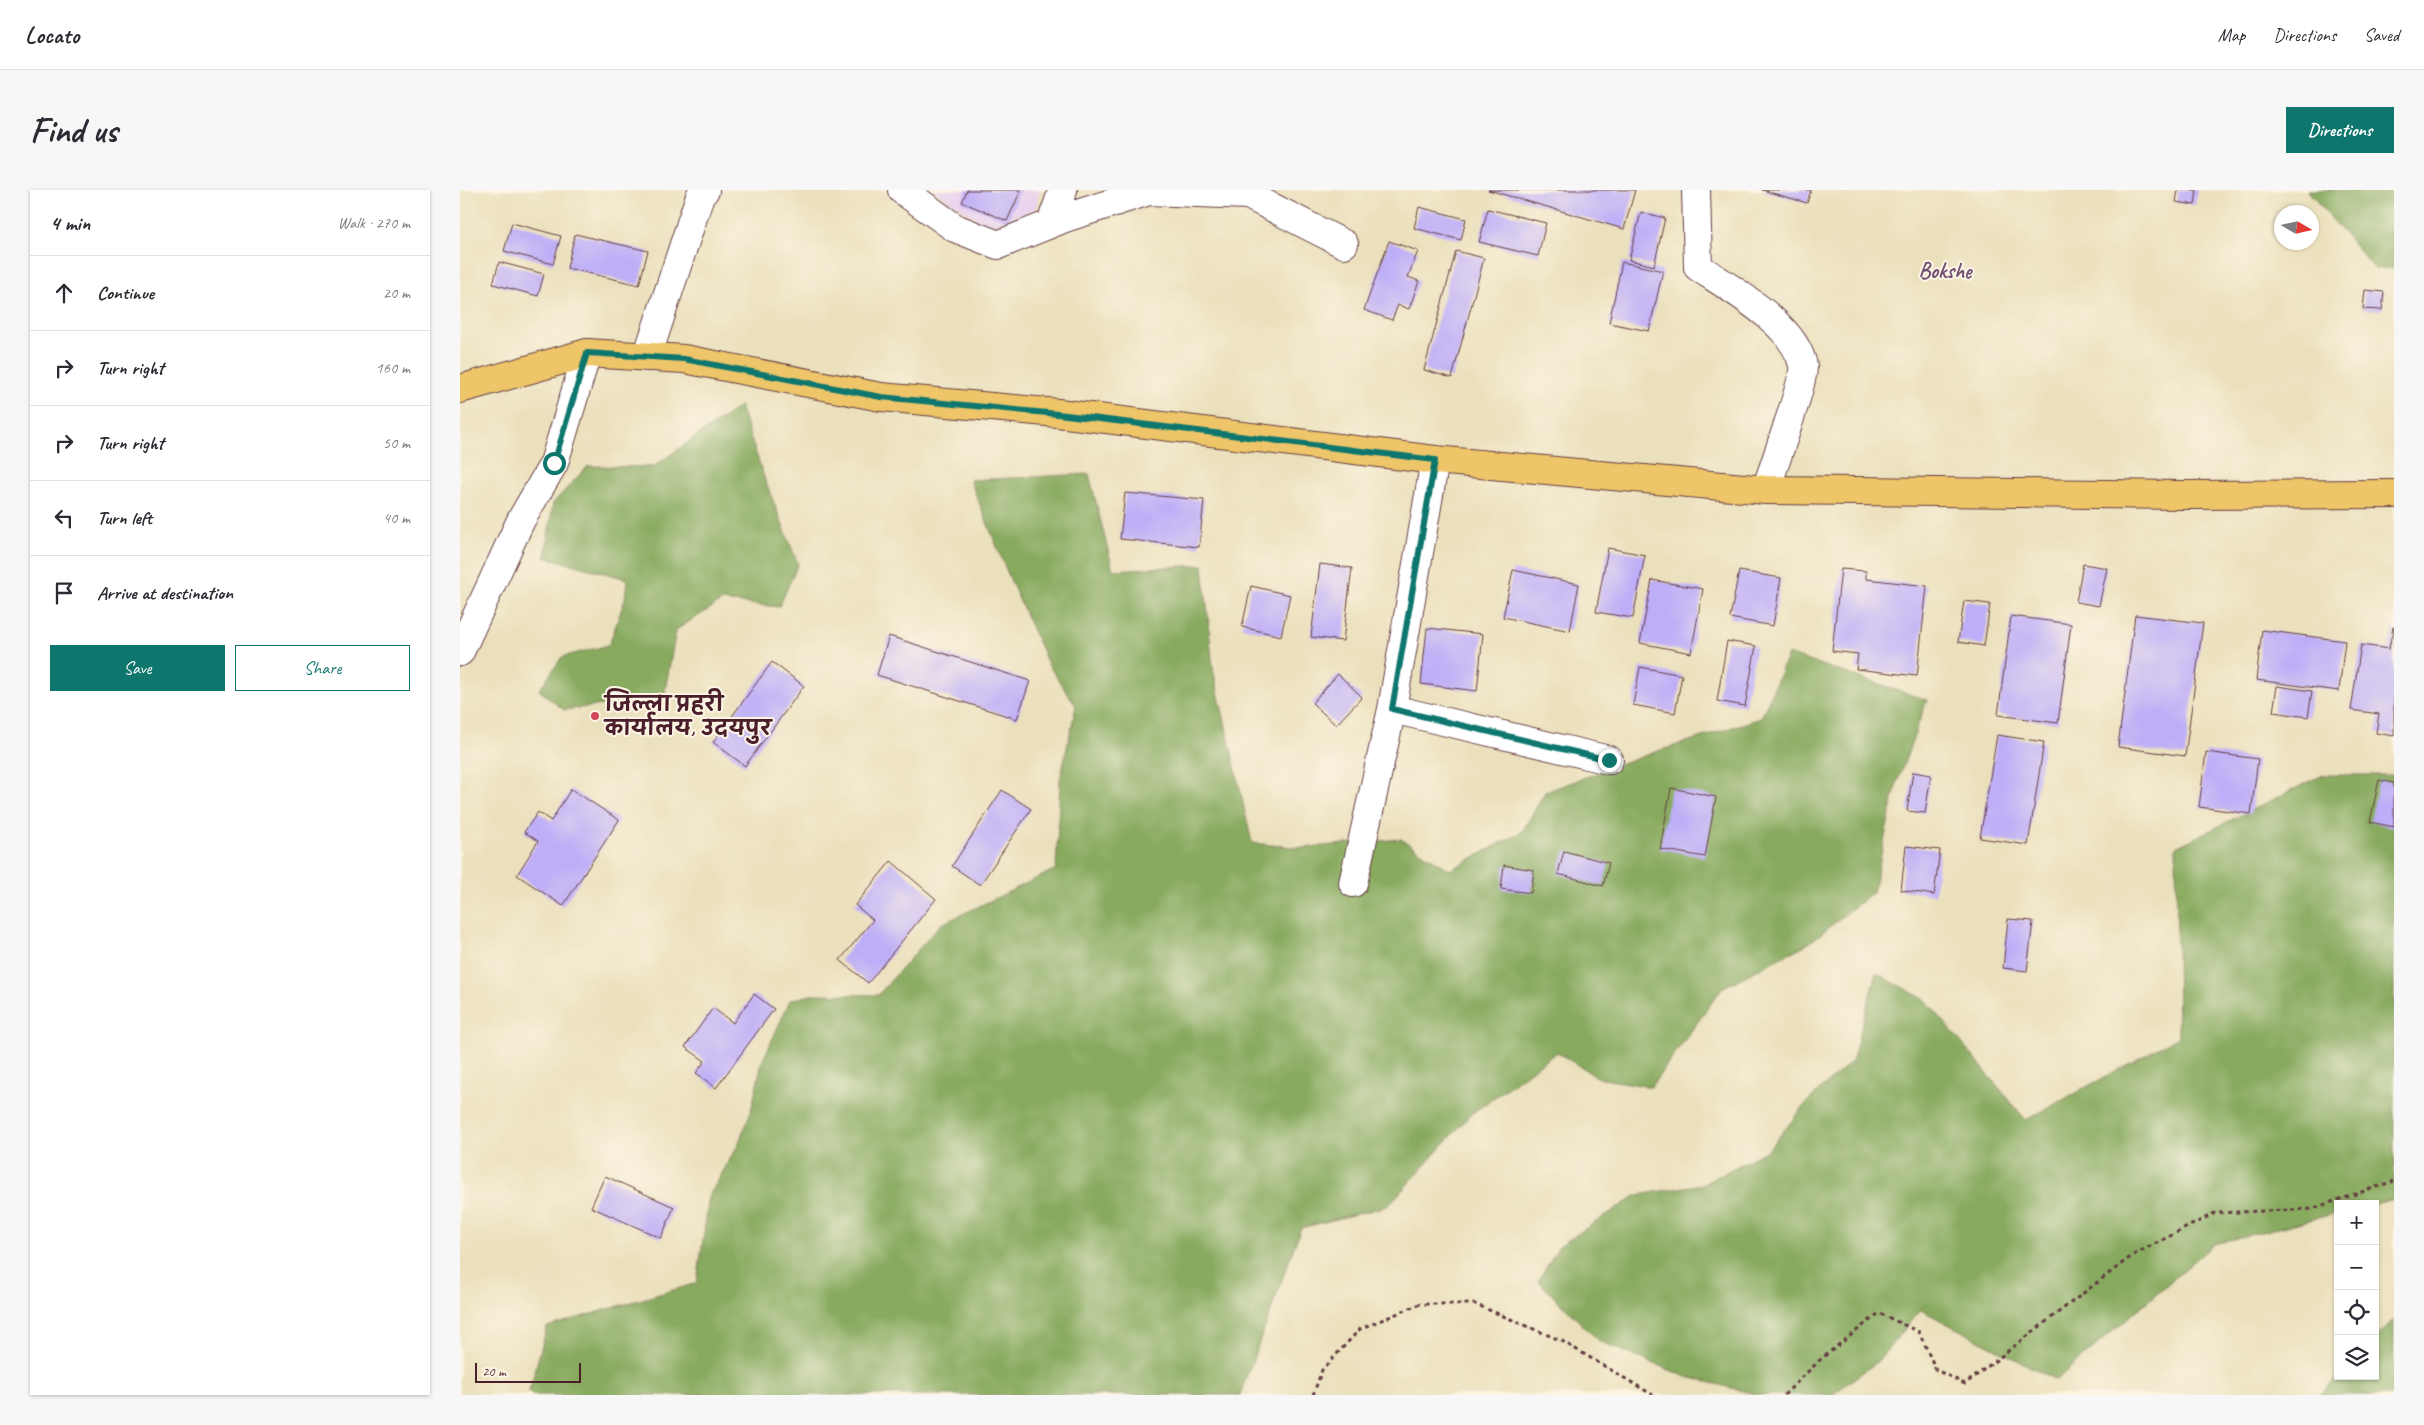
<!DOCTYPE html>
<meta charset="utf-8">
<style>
body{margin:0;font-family:Caveat,"Playpen Sans Deva",sans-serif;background:#f7f7f7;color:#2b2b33}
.controls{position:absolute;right:15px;bottom:15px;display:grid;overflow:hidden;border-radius:0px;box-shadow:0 1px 4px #0004}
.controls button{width:45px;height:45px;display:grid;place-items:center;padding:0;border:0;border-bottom:1px solid #e1e1e2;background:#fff;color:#2b2b33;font:25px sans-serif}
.compass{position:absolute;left:1814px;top:15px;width:45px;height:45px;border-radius:50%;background:#fff;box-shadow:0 1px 4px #0004;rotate:99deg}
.scale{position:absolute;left:15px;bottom:12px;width:106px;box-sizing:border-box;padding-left:5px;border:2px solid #4a1f2b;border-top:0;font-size:14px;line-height:18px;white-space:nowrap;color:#4a1f2b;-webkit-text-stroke:4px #fcf5e5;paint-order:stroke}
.stop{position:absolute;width:15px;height:15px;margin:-11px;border:4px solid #0f766e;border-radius:50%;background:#fff}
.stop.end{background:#0f766e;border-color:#fff;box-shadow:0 1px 5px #0008}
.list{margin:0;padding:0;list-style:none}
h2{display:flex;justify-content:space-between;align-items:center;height:65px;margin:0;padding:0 20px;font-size:21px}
h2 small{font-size:16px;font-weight:400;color:#7c7c81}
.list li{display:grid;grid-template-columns:32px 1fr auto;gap:15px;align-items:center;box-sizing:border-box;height:75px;padding:0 20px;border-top:1px solid #e1e1e2}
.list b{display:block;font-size:19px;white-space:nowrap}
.list em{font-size:16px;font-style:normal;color:#7c7c81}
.actions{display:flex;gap:10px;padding:15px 20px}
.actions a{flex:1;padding:11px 0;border:1px solid #0f766e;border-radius:0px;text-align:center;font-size:18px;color:#0f766e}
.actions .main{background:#0f766e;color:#fff}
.icon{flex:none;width:28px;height:28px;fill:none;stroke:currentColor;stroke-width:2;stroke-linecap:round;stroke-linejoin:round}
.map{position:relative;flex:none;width:1934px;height:1205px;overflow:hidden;border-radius:0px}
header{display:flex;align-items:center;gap:30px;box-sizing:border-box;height:70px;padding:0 25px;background:#fff;border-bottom:1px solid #e1e1e2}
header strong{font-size:24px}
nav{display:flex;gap:28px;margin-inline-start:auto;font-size:18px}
.intro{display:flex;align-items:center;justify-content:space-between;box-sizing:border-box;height:120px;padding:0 30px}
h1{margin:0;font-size:35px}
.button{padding:12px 22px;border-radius:0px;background:#0f766e;color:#fff;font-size:18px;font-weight:700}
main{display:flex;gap:30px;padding:0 30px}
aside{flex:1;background:#fff;border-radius:0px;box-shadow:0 1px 4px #0004}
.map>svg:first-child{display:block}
</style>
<header>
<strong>Locato</strong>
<nav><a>Map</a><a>Directions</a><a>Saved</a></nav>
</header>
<div class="intro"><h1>Find us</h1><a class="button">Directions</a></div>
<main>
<aside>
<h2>4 min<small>Walk · 270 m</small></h2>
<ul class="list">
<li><svg class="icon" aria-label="ahead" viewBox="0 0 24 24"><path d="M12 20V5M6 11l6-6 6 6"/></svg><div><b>Continue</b></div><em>20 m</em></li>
<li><svg class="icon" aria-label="right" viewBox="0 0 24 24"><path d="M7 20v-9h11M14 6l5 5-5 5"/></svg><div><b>Turn right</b></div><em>160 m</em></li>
<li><svg class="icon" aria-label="right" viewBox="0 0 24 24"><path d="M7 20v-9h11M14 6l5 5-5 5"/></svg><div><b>Turn right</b></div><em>50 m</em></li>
<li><svg class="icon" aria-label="left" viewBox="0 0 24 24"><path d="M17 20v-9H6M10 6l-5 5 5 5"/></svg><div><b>Turn left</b></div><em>40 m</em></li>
<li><svg class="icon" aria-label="arrive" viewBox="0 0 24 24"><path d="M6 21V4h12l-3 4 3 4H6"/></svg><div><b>Arrive at destination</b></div></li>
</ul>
<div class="actions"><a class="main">Save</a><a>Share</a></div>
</aside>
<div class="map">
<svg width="1934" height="1205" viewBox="0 0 1934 1205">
<rect width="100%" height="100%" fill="#fcf5e5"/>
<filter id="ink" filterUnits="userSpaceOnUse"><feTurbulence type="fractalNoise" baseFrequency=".02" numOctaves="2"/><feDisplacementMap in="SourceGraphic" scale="10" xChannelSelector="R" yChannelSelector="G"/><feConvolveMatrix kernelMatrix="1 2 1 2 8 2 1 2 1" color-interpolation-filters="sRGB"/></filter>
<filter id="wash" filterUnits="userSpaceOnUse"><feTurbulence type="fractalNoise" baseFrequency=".0096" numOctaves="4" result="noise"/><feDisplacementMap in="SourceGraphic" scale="20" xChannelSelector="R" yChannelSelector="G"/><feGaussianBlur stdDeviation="1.12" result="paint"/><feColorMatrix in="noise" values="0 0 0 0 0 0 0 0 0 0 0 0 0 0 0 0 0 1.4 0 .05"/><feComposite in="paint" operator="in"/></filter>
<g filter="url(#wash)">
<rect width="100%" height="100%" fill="#ebe0bc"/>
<path fill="#e8d2ee" d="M473,0H580L575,20L528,37Z"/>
<path fill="#88aa5e" stroke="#696444" d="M1847,0H1934V78L1915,79Z
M280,216L305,290L338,374L319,417L262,411L216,440L204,507L104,520L79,500L102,467L149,455L165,409L167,389L85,367L93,313L128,276L193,277Z
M629,284L653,380L743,375L753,479L792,653L842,658L941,649L990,680L1062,642L1085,602L1195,562L1301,528L1328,464L1467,510L1436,596L1413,702L1349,753L1262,798L1191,897L1138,888L1097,862L1011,924L928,1016L841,1038L780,1205H73L69,1202L87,1137L237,1093L249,1006L277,957L291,921L302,872L330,810L355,804L418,805L480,735L596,679L600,590L616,516L589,476L552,394L510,290Z
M1863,585H1934V1009L1915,1014H1878V1023L1754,1054L1596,1190L1461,1120L1418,1171L1372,1205H1299L1224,1186L1139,1151L1078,1091L1099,1056L1177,1005L1243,994L1308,960L1349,910L1392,871L1416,783L1466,810L1566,930L1718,847L1716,657Z
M1934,1129V1205H1861L1879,1186H1915V1149Z"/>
<g id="blocks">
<path fill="#beadf7" d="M507,0H561L547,31L502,12Z
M1028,0H1175L1164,39Z
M1302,0H1351L1347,13Z
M1718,0H1737L1735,15L1716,12Z
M959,17L1006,29L1001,50L954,38Z
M1028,19L1086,33L1078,66L1019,52Z
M1181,22L1205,28L1194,76L1169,70Z
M52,33L101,46L93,74L44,61Z
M115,44L188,61L179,95L107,78Z
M929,51L958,61L948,87L959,91L949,119L938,115L932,130L904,120Z
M996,61L1024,68L992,188L964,180Z
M39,72L84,84L78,106L33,94Z
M1162,72L1203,81L1189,141L1149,133Z
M1905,100L1924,102L1922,120L1903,119Z
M665,303L744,310L739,357L660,349Z
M1148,358L1185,365L1173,428L1136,422Z
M860,374L892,378L883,451L851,447Z
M1623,374L1647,378L1639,416L1616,412Z
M1381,379L1406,381V389L1467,396L1457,486L1396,479L1398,464L1372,461Z
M1053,380L1119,394L1110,441L1043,427Z
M1279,381L1321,388L1313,436L1270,428Z
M1192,390L1243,399L1231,463L1180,453Z
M791,396L830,405L821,446L782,437Z
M1504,411L1530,414L1524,456L1498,452Z
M1675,425L1743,433L1725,566L1658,557Z
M1551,426L1611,434L1598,533L1538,525Z
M1933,437H1934V546L1916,543L1919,524L1891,520L1901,455L1929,459Z
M967,438L1023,444L1017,501L961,494Z
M1802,440L1885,451L1879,501L1796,490Z
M429,446L570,491L557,529L417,485Z
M1267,451L1296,456L1285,516L1257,511Z
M312,472L344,496L285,576L253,552Z
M1180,477L1222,485L1215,523L1173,515Z
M878,484L902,507L876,535L852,513Z
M1817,496L1852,501L1848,527L1813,522Z
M1537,545L1584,552L1568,655L1520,648Z
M1746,562L1798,569L1791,624L1739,617Z
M1453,582L1471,585L1465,623L1447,621Z
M1919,590L1934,593V637L1910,632Z
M1211,598L1256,607L1245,667L1200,659Z
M111,599L159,630L103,716L57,685L78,651L64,642L78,622L91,631Z
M542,600L571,619L520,695L492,676Z
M1446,656L1480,660L1474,705L1441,700Z
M1104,661L1149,673L1143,696L1098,684Z
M431,671L476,709L408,793L380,770L413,730L395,715Z
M1044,675L1074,680L1071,703L1041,699Z
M1548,729L1573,731L1567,781L1543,778Z
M294,804L314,819L256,898L236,883L245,871L225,857L253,818L273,833Z
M145,986L214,1017L201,1048L131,1017Z"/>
</g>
</g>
<g filter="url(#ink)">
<use href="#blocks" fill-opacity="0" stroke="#623c41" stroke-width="1"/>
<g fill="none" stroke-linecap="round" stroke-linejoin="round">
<defs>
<path id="minor" d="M442,0L495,38L538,55L605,28L689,1L788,5L884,54
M1236,0L1238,77C1271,99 1336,135 1343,176C1345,190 1312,280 1306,300
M591,33L603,0
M187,167L240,6L245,0
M0,462L61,330L94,273L127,163
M932,519L1149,570
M893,693L932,519L975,270"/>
<path id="major" d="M0,199L127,163L224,169L421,207L598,223L975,270L1306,300L1722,305L1934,304"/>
</defs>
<use href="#minor" stroke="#623c41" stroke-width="30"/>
<use href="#major" stroke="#623c41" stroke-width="30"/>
<path stroke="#623c41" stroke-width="3" stroke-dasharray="4 4" stroke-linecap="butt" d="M853,1205L862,1180L900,1139L960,1114H1015L1102,1151L1193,1205
M1324,1205L1362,1168L1419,1123L1459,1142L1476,1180L1505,1194L1673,1065L1755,1023L1851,1019L1934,991"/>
<use href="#minor" stroke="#fff" stroke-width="28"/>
<use href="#major" stroke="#eec569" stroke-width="28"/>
</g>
</g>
<g fill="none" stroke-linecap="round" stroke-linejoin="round" filter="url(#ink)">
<path stroke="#0f766e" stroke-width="6" d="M94,273L127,163L224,169L421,207L598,224L975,270L932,519L1149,570"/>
</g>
<circle fill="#d1495b" stroke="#fcf5e5" stroke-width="2" cx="135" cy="526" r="5"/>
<g text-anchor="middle" stroke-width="4" stroke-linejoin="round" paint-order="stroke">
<g font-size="21" font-weight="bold" fill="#4a1f2b" stroke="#fcf5e5" text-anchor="start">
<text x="145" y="521">जिल्ला प्रहरी<tspan x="145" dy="24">कार्यालय, उदयपुर</tspan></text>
</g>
<g font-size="22" font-weight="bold" fill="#735172" stroke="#fcf5e5">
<text x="1485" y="88">Bokshe</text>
</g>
</g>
</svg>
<div class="controls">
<button>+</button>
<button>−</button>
<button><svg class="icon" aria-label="locate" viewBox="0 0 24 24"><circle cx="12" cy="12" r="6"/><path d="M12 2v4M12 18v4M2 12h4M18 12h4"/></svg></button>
<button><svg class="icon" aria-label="layers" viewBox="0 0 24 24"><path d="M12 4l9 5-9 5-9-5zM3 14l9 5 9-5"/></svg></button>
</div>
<svg class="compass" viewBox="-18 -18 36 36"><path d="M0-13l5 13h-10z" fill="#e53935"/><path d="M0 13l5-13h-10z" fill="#7c7c81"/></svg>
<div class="scale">20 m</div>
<div class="stop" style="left:94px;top:273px"></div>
<div class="stop end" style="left:1149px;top:570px"></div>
</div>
</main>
